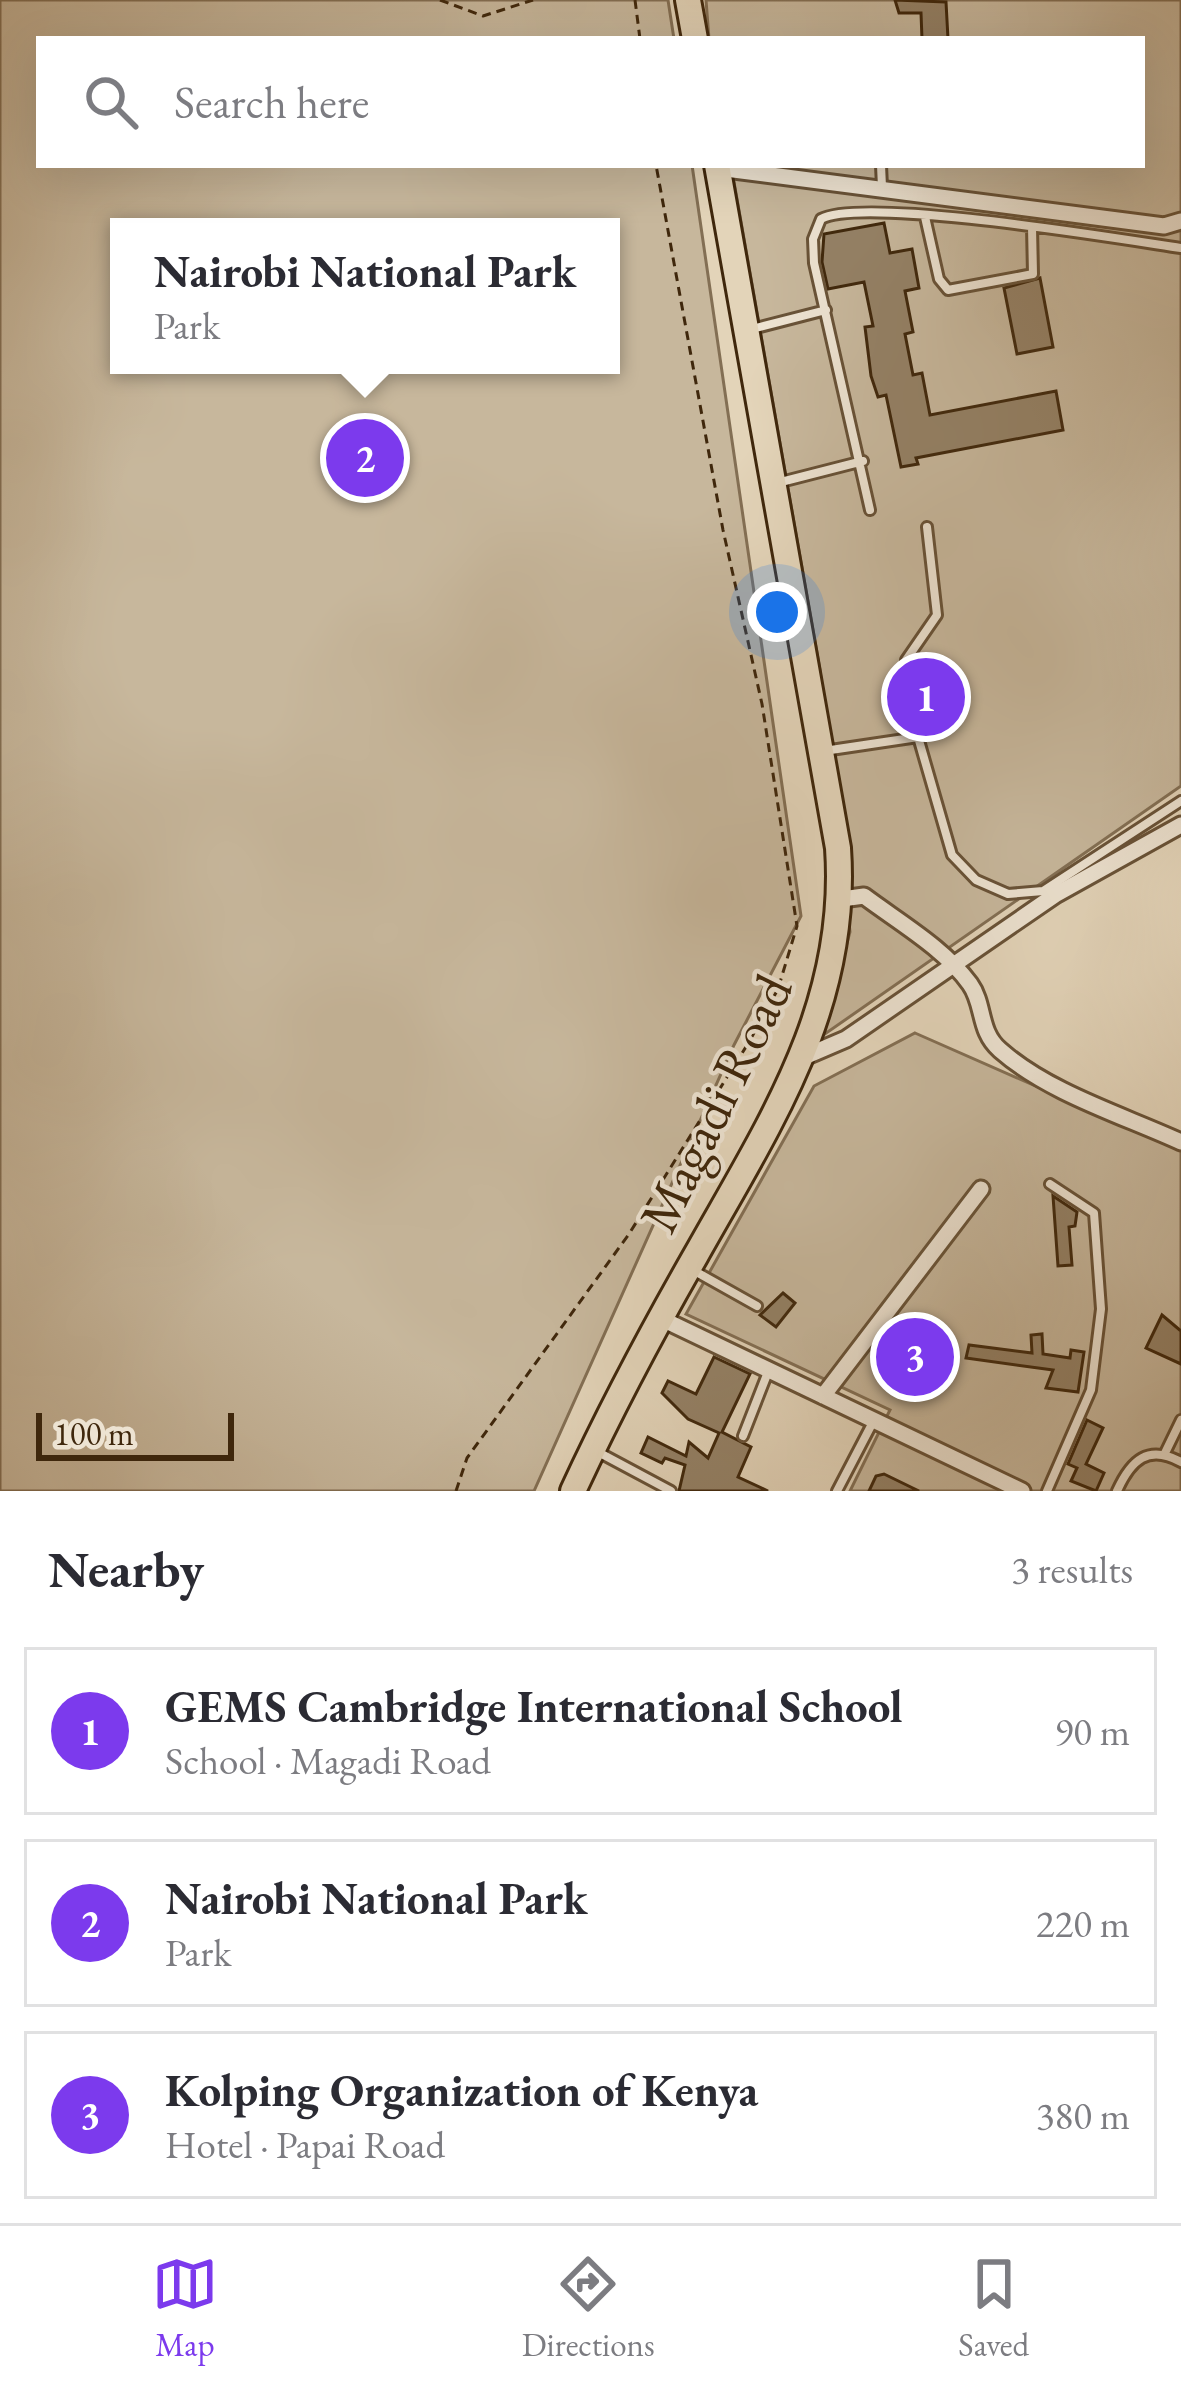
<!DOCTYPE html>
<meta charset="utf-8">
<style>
body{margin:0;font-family:"EB Garamond",serif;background:#f7f7f7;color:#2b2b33}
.scale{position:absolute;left:36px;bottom:30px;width:198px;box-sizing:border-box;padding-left:12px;border:6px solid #3f270c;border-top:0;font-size:33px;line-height:42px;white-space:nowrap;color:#3f270c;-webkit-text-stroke:9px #ede3d2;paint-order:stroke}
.you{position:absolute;left:777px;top:612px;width:42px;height:42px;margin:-30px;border:9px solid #fff;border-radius:50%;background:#1a73e8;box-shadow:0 0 0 18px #1a73e833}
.badge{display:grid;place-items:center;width:78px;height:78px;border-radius:50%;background:#7c3aed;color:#fff;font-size:39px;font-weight:700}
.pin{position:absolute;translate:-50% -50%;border:6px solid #fff;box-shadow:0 3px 12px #0006}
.popup{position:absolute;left:110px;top:218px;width:510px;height:156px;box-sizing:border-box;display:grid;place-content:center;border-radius:0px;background:#fff;filter:drop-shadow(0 3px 9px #0005);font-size:39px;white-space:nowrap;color:#7c7c81}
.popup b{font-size:45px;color:#2b2b33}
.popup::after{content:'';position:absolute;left:50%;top:100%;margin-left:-24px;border:24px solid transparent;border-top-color:#fff}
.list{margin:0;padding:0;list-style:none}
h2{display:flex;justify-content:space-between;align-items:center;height:156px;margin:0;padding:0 48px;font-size:51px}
h2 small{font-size:39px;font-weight:400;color:#7c7c81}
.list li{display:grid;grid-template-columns:78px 1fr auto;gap:36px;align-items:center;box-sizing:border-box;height:168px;margin:0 24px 24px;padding:0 24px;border:3px solid #e1e1e2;border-radius:0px}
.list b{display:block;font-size:45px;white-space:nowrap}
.list p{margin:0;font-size:39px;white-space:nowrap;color:#7c7c81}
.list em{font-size:39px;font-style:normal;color:#7c7c81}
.icon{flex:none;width:66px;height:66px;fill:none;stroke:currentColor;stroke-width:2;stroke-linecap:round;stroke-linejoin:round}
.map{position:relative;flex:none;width:1181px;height:1491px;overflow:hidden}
.search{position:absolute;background:#fff;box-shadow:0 12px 48px #0002;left:36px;right:36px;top:36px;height:132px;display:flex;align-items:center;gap:30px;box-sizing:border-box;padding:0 42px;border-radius:0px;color:#7c7c81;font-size:45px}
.sheet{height:732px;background:#fff}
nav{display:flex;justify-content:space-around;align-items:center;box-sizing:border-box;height:168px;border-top:3px solid #e1e1e2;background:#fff;font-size:33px;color:#7c7c81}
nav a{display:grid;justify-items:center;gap:6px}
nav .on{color:#7c3aed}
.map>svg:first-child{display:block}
</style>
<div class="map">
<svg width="1181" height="1491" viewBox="0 0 1181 1491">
<rect width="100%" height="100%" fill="#e3d4b9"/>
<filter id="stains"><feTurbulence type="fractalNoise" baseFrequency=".00167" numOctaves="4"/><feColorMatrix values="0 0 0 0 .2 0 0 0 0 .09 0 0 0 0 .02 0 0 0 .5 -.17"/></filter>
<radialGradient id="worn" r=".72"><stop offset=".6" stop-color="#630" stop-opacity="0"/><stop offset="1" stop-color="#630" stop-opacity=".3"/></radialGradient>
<path fill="#c7b79c" stroke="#836f54" stroke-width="3" fill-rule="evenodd" d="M0,0H668L674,39H39V165H692L801,916L734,1045L534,1491H0ZM119,227H611V365H119Z
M706,0H1181V786L822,1036L850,932L820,670L731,165H1142V39H709Z
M915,1033L1181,1150V1491H850L890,1410L686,1314L814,1086Z"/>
<path fill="#948166" stroke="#3f270c" stroke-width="3" d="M895,0L946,2L948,39H922L921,13H899Z
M884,223L890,253L912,249L919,288L905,291L913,332L905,334L913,375L922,373L930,415L1056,391L1063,430L916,458L918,464L901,467L886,395L878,397L871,376L865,327L873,326L864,282L828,289L822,262L824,234Z
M1040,278L1053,347L1017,354L1004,288Z
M1053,1196L1077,1212L1075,1226L1069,1227L1072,1265L1058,1266Z
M783,1293L795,1303L776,1327L760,1315Z
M1162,1315L1181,1331V1364L1146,1348Z
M1042,1334L1043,1354L1070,1358L1071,1350L1084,1352L1078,1392L1046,1388L1053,1370L966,1358L969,1345L1032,1353L1031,1335Z
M714,1357L750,1374L722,1432L751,1447L738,1477L768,1491H679L685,1465L665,1458L662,1463L641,1453L648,1437L686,1456L689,1442L708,1458L719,1433L688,1419L662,1393L668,1381L696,1394Z
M1087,1420L1103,1428L1086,1464L1104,1473L1096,1491L1071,1481L1077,1468L1068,1464Z
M884,1474L919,1491H869L876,1476Z"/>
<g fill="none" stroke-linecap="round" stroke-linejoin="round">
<defs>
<path id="service" d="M881,165L882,187
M925,217L939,279L948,290L1033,274L1032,227
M752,329L826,310
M777,483L863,461
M870,510L814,263L813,239L821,219C863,196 1120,239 1181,248
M918,737L952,855L976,880L1008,894L1043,891L1181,801
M824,751L918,737L906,660L937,615L927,527
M691,1269L757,1306
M743,1436L768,1372
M598,1452L671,1491
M1165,1453L1181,1420
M837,1491L873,1422
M1047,1491L1091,1390L1101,1309L1094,1213L1050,1184
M1117,1491C1131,1460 1148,1444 1181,1462"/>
<path id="minor" d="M718,168L1164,226L1181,221
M842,899L864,896C900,923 944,948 970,984C985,1005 978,1031 1000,1050C1049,1093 1122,1115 1181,1142
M804,1057L846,1039L1055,895L1181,825
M660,1318L1022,1491
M823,1396L981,1189"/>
<path id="trunk" d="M688,0L695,39
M573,1491C610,1411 652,1332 696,1255C770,1123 849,1006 838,848L717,165"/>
</defs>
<use href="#service" stroke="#685237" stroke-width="14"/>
<use href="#minor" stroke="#685237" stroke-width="21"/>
<use href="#trunk" stroke="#3f270c" stroke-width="30"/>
<path stroke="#3f270c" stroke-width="3" stroke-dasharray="9 6" stroke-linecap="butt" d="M440,0L483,16L533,0
M635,0L640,39
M456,1491L467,1458L629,1234L749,1042L778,989L797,926L762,704L723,530L656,165"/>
<use href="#service" stroke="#ede3d2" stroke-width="8"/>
<use href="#minor" stroke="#ede3d2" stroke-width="15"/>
<use href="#trunk" stroke="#e3d4b9" stroke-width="24"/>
</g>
<g text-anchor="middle" stroke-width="9" stroke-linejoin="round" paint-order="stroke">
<g font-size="54" fill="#3f270c" stroke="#ede3d2">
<text transform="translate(715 1103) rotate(-64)" y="19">Magadi Road</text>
</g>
</g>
<rect width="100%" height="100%" filter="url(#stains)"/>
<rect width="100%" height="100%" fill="url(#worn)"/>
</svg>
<div class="scale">100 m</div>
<div class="you"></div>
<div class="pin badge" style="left:926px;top:697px">1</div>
<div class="pin badge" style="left:365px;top:458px">2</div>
<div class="popup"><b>Nairobi National Park</b>Park</div>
<div class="pin badge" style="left:915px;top:1357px">3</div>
<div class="search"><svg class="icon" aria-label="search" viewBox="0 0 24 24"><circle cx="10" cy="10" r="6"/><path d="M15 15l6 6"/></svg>Search here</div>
</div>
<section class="sheet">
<h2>Nearby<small>3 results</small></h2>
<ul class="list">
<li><span class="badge">1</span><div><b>GEMS Cambridge International School</b><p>School · Magadi Road</p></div><em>90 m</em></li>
<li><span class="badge">2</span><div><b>Nairobi National Park</b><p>Park</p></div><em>220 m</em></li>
<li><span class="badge">3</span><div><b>Kolping Organization of Kenya</b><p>Hotel · Papai Road</p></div><em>380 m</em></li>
</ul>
</section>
<nav>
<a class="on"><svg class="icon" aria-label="map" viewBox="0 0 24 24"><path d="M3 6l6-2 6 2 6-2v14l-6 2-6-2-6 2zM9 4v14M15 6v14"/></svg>Map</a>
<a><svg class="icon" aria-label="directions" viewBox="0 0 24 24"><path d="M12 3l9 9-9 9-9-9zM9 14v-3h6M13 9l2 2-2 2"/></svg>Directions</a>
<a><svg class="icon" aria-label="saved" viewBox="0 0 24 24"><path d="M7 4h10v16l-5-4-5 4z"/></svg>Saved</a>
</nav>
